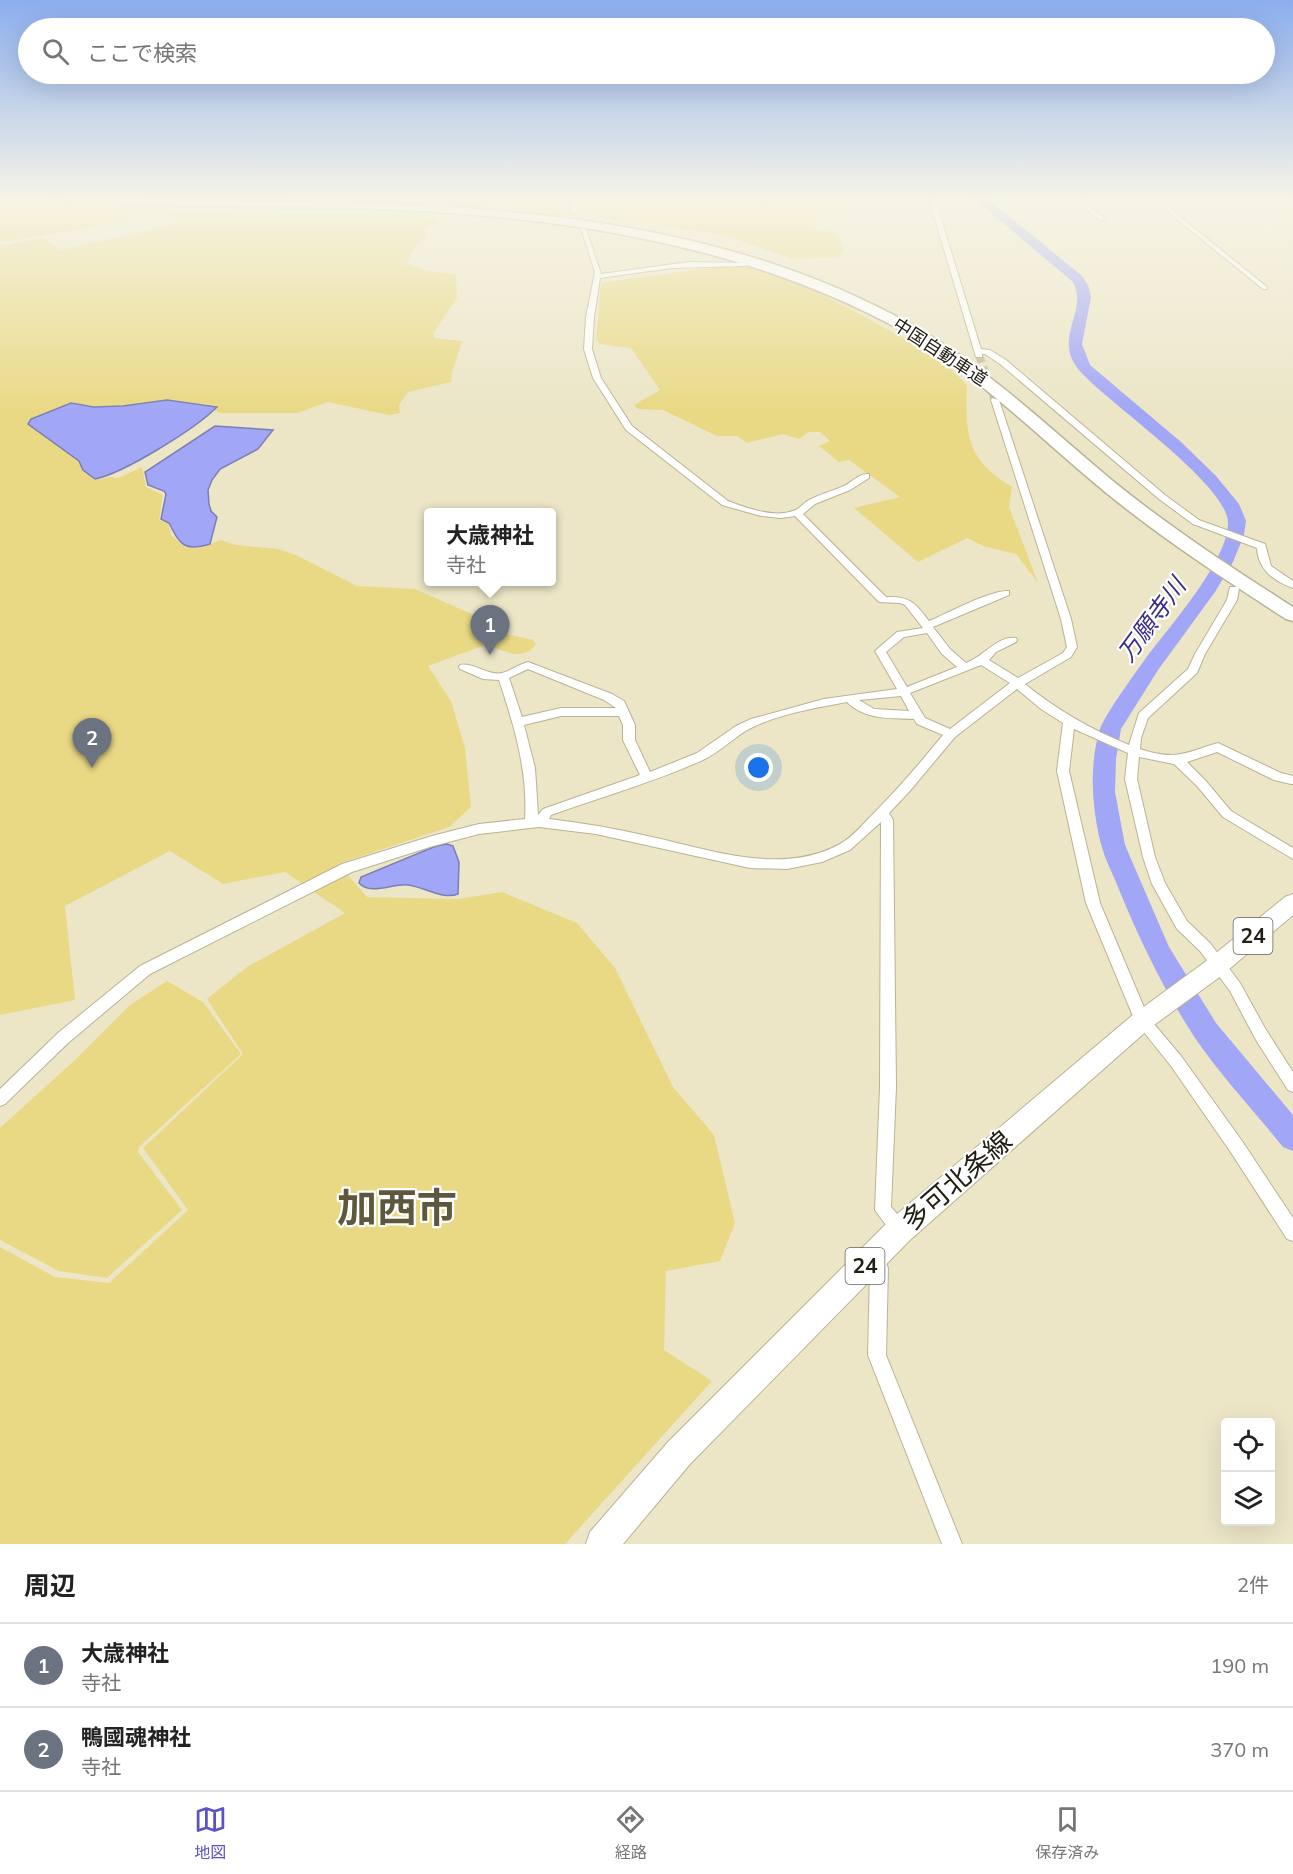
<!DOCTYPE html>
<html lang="ja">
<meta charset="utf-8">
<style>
body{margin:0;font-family:Mulish,"Noto Sans JP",sans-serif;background:#f2f2f2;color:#222}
.controls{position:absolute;right:18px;bottom:18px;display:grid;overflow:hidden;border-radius:6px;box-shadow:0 6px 24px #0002}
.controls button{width:54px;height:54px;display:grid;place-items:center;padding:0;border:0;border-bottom:2px solid #e0e0e0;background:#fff;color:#222;font:30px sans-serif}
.you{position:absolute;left:759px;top:768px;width:21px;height:21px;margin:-15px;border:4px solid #fff;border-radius:50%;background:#1a73e8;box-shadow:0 0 0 9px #1a73e833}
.badge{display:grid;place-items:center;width:39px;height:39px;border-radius:50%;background:#5952ca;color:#fff;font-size:20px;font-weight:700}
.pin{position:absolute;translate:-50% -50px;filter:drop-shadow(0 2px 3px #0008)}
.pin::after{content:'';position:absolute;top:32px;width:21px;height:18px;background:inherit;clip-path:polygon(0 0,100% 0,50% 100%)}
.popup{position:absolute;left:424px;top:508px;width:132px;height:78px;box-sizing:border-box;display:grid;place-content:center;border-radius:6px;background:#fff;filter:drop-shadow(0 2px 4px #0005);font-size:20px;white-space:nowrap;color:#767676}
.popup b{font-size:22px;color:#222}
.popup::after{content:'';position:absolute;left:50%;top:100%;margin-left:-12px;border:12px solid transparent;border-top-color:#fff}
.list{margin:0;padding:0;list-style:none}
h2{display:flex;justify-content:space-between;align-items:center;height:78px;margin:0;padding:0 24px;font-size:26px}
h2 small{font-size:20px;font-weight:400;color:#767676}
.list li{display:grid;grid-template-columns:39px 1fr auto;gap:18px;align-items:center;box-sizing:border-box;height:84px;padding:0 24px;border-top:2px solid #e0e0e0}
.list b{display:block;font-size:22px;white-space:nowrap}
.list p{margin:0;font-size:20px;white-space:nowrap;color:#767676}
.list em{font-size:20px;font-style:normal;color:#767676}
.icon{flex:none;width:33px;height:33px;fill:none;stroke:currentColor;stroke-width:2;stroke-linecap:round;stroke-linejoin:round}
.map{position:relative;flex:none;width:1293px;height:1544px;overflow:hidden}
.search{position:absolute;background:#fff;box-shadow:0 6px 24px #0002;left:18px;right:18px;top:18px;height:66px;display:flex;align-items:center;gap:15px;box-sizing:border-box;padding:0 21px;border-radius:33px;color:#767676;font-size:22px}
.sheet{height:246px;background:#fff}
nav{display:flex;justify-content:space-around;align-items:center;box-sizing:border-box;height:84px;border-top:2px solid #e0e0e0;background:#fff;font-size:16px;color:#767676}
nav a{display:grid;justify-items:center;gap:3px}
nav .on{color:#5952ca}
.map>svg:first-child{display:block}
</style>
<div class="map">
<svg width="1293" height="1544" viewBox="0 0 1293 1544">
<rect width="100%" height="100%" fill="#ece6c7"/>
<path fill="#e9d985" d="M202,196H443L447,199C464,196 557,203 570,211C573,212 575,215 577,217L419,202L196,198Z
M844,196L849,198L836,216L816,217L814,229C837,231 836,232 844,252L837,257L792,259L723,235L586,215L576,202L577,197Z
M0,198L8,199L156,210C109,226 59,233 10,241H0Z
M177,211L349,215L412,213L438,220L435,225L425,228L426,237L416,246L406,264L427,271L456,274L457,298L433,333L435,338L462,341L452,373L451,382L408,392L399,405L400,413L389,415L328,402L297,413H220L214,410L217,406L212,405L167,400L123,406H94L71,403L31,419L28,424L79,461L83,470L94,480L110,477L118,478L142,467L146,487L163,495L159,520L168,523L171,535L185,547L199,548L221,540L236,545L278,549L296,555L357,586L415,589L474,615L510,635L533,640L536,644C523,662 505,652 488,644L428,666L451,701L465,748L471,807L449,827L338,864L367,897L458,899L502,892L577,923L615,968L673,1087L714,1135L735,1223L720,1261L666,1271L664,1350L712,1381L565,1544H0V1247L55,1277L109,1283L188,1210L143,1148L243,1054L207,999L247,967L345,913L285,872L223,884L170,851L65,906L75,1000L0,1015V246L43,238L60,250L181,223L168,214Z
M736,264L776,276L817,292L856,312L941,359L967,385C965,434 966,460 1012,487L1009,507L1038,583L1016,554L983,546L967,538L918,562L854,508L900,497L849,460L839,462L819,446L830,441L820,432H808L799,439L783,434L747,443L737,436H717L663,410L638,409L634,405L660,390L631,348L600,344L596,339L601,283Z
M167,981L203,1002L241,1054L139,1147L138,1152L182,1210L107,1278L59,1271L0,1240V1128L76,1059L130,1005Z"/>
<path fill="#a1a6f7" stroke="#7b7eb3" stroke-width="1.5" d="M167,400L217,407C195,429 124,473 95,479L83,470L79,461L28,424L31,419L71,403L94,407L123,406Z
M215,426L273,430L258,449L220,469L212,480L208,490L209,504L211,511L217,517L210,544C183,552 180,544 169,523L161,519L166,494L164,491L148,485L145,472Z
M447,844L453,846L459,862L458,894C443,900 424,887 408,885C393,883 371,896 359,883L361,877L436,846Z"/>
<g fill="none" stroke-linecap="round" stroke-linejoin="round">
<path fill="#a1a6f7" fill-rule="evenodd" d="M971,196H984L1082,276L1088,285L1091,297L1082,344L1090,365L1181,442L1216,476L1239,504L1246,521L1244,535L1233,562L1215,592L1158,670L1121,729L1116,759L1115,792L1125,845L1169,947L1216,1023L1293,1115V1151L1283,1147C1254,1111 1221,1076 1195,1038C1165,992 1141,943 1120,892C1114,876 1105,860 1101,844C1092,808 1089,768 1099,732C1102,718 1136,672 1146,658C1169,627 1228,561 1228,523C1228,484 1106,402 1079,370C1052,338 1089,311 1073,282Z"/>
<path stroke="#c4bea3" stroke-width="8" stroke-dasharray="8 4.5" stroke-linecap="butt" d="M979,355L995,400"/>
<defs>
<path id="street" d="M569,196H575L578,213H574L570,209Z
M928,196H934L981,349L990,350L1006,360L1165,495L1199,520L1265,544L1271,566L1293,581V588C1273,581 1258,569 1257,548L1193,524L1159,499L1000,364L985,354H982V357H976Z
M1069,196H1076L1105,219L1100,220Z
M1154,196H1160L1178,215L1267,287V289H1263L1174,217Z
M581,228L586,229L601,274L689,262L747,263L748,264L745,266L671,268L600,278L594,317L592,349L601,378L632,426L728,501C746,508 774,518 793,511C800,509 803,503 809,500C820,494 833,491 844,486C852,482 860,473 869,474V478L850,490L815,504L803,514L886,597C909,596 915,602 929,621C946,614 992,589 1009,591V595L933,627L950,649L966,663C983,657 998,635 1016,638L1017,640L1016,642L996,652L989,660L1018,678L1063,653L1067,647L1061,619L991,400L992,398L999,400L1071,619L1077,647L1071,657L1025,684C1057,710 1090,729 1129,745L1139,713L1188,669L1195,654L1227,600L1230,587H1238L1239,589L1237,600L1205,654L1197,673L1148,718L1141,738L1140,749C1176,761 1184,753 1218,743L1281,773L1293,776V784H1291L1274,780L1217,752L1187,762L1205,780L1231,811L1293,848V859L1223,817L1197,786L1174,764L1139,757L1137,779L1155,857L1165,883L1187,921L1210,943L1240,983L1266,1030L1293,1072V1092L1288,1090L1256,1040L1230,991L1200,951L1177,929L1152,884L1143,857L1125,779L1128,753L1074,729L1069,771L1100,903L1148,1017L1181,1056L1242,1141L1293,1218V1241L1287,1239L1230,1151L1171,1066L1135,1021L1086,903L1057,771L1063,723L1041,709L1017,689L955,737L909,792L889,813L893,820L896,1087L891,1207L906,1224L908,1230L906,1236L900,1238L894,1236L875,1210L880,1087L881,822L850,850L822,862L787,869L750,868L596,834L539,827L479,834L433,846L352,872L150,974L68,1043L5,1104L0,1106V1089L58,1033L140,966L342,864L432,836L479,824L525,819C528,771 514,725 499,680L483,679L460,669L459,667L460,665C474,662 487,676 502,673C511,671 519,664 528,662L612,694L624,701L635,725V740L650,772L697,753L736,726L751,719L824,699L897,689L875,651L897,632L923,628L905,605L900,603L879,602L795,516L781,518L761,516L722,505L626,430L593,378L584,349L586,317L595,272ZM927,633L942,654L957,667L907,687L886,652L904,637ZM981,665L1010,683L950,729L925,718L910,693ZM528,669L604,700L616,708H561L522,717L509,678ZM901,696L909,711L874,709L859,700ZM847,702C865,720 890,718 914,719L917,724L943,735C921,762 898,789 873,814C863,824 853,837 840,844C782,876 711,850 652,837C618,829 584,823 549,819L551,815C602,797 654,782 703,760C720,752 733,738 749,729C778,714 815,708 847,702ZM561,716H619L623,725V740L640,775L543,809L538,815L535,768L524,725Z
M875,1249L881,1252L888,1268L886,1355L962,1544H942L868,1355L870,1268L866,1258L869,1252Z"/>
<path id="primary" d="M1293,894V915L1221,976L1150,1028L910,1240L690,1464L623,1544H586L590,1532L668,1442L890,1220L1134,1014L1205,962L1285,897Z"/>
<path id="highway" d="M51,196C104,196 156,200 208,200C453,203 717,205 934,338C999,379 1055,433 1114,482C1171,528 1232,568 1293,607V621L1286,619C1224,579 1161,538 1104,491C1036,435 974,371 897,328C731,238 540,214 354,208C255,206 156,209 57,199Z"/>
</defs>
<use href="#street" stroke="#b9b395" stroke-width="2"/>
<use href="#primary" stroke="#b9b395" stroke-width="2"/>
<use href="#highway" stroke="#b9b395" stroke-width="3"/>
<use href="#street" fill="#fff" fill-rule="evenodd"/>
<use href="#primary" fill="#fff" fill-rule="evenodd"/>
<use href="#highway" fill="#fff" fill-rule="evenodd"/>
</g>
<linearGradient id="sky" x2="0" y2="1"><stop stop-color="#8baeee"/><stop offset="0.48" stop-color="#f6f4e6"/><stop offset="1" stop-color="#f6f4e6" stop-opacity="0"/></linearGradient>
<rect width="1293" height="412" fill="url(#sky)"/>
<g text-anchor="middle" stroke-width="4.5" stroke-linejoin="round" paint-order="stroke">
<g font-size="18" fill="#222014" stroke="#fff">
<text transform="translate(940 352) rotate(33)" y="6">中国自動車道</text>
</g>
<g fill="#fff" stroke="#64635a" stroke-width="1.5">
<rect x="1233.5" y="918" width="39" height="36" rx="4.5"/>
<rect x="845.5" y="1248" width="39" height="36" rx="4.5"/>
</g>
<g font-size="21" font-weight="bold" fill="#222014">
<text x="1253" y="943">24</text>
<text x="865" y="1273">24</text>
</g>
<g font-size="24" font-style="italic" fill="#352c87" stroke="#fff">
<text transform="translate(1152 620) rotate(-54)" y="8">万願寺川</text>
</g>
<g font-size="27" fill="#222014" stroke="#fff">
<text transform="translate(957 1181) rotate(-41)" y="9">多可北条線</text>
</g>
<g font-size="40" font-weight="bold" fill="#5d583d" stroke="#fff">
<text x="397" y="1222">加西市</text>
</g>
</g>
</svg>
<div class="controls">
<button><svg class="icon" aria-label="locate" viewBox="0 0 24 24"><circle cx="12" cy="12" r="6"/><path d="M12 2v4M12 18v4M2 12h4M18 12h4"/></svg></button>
<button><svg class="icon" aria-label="layers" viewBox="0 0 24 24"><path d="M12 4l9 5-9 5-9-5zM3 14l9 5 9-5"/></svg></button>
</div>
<div class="you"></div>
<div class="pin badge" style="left:490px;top:655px;background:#6b7280">1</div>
<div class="popup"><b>大歳神社</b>寺社</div>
<div class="pin badge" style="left:92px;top:768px;background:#6b7280">2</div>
<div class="search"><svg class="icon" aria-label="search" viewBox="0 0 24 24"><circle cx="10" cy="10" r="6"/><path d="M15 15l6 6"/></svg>ここで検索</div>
</div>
<section class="sheet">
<h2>周辺<small>2件</small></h2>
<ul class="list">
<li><span class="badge" style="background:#6b7280">1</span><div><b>大歳神社</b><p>寺社</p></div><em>190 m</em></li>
<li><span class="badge" style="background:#6b7280">2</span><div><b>鴨國魂神社</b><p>寺社</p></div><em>370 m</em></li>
</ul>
</section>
<nav>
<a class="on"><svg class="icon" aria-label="map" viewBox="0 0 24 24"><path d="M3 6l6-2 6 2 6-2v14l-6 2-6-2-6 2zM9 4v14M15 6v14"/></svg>地図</a>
<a><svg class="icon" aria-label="directions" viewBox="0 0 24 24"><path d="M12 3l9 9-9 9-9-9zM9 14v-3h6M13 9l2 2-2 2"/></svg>経路</a>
<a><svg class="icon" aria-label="saved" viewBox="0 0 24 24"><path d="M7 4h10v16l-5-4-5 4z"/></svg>保存済み</a>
</nav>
